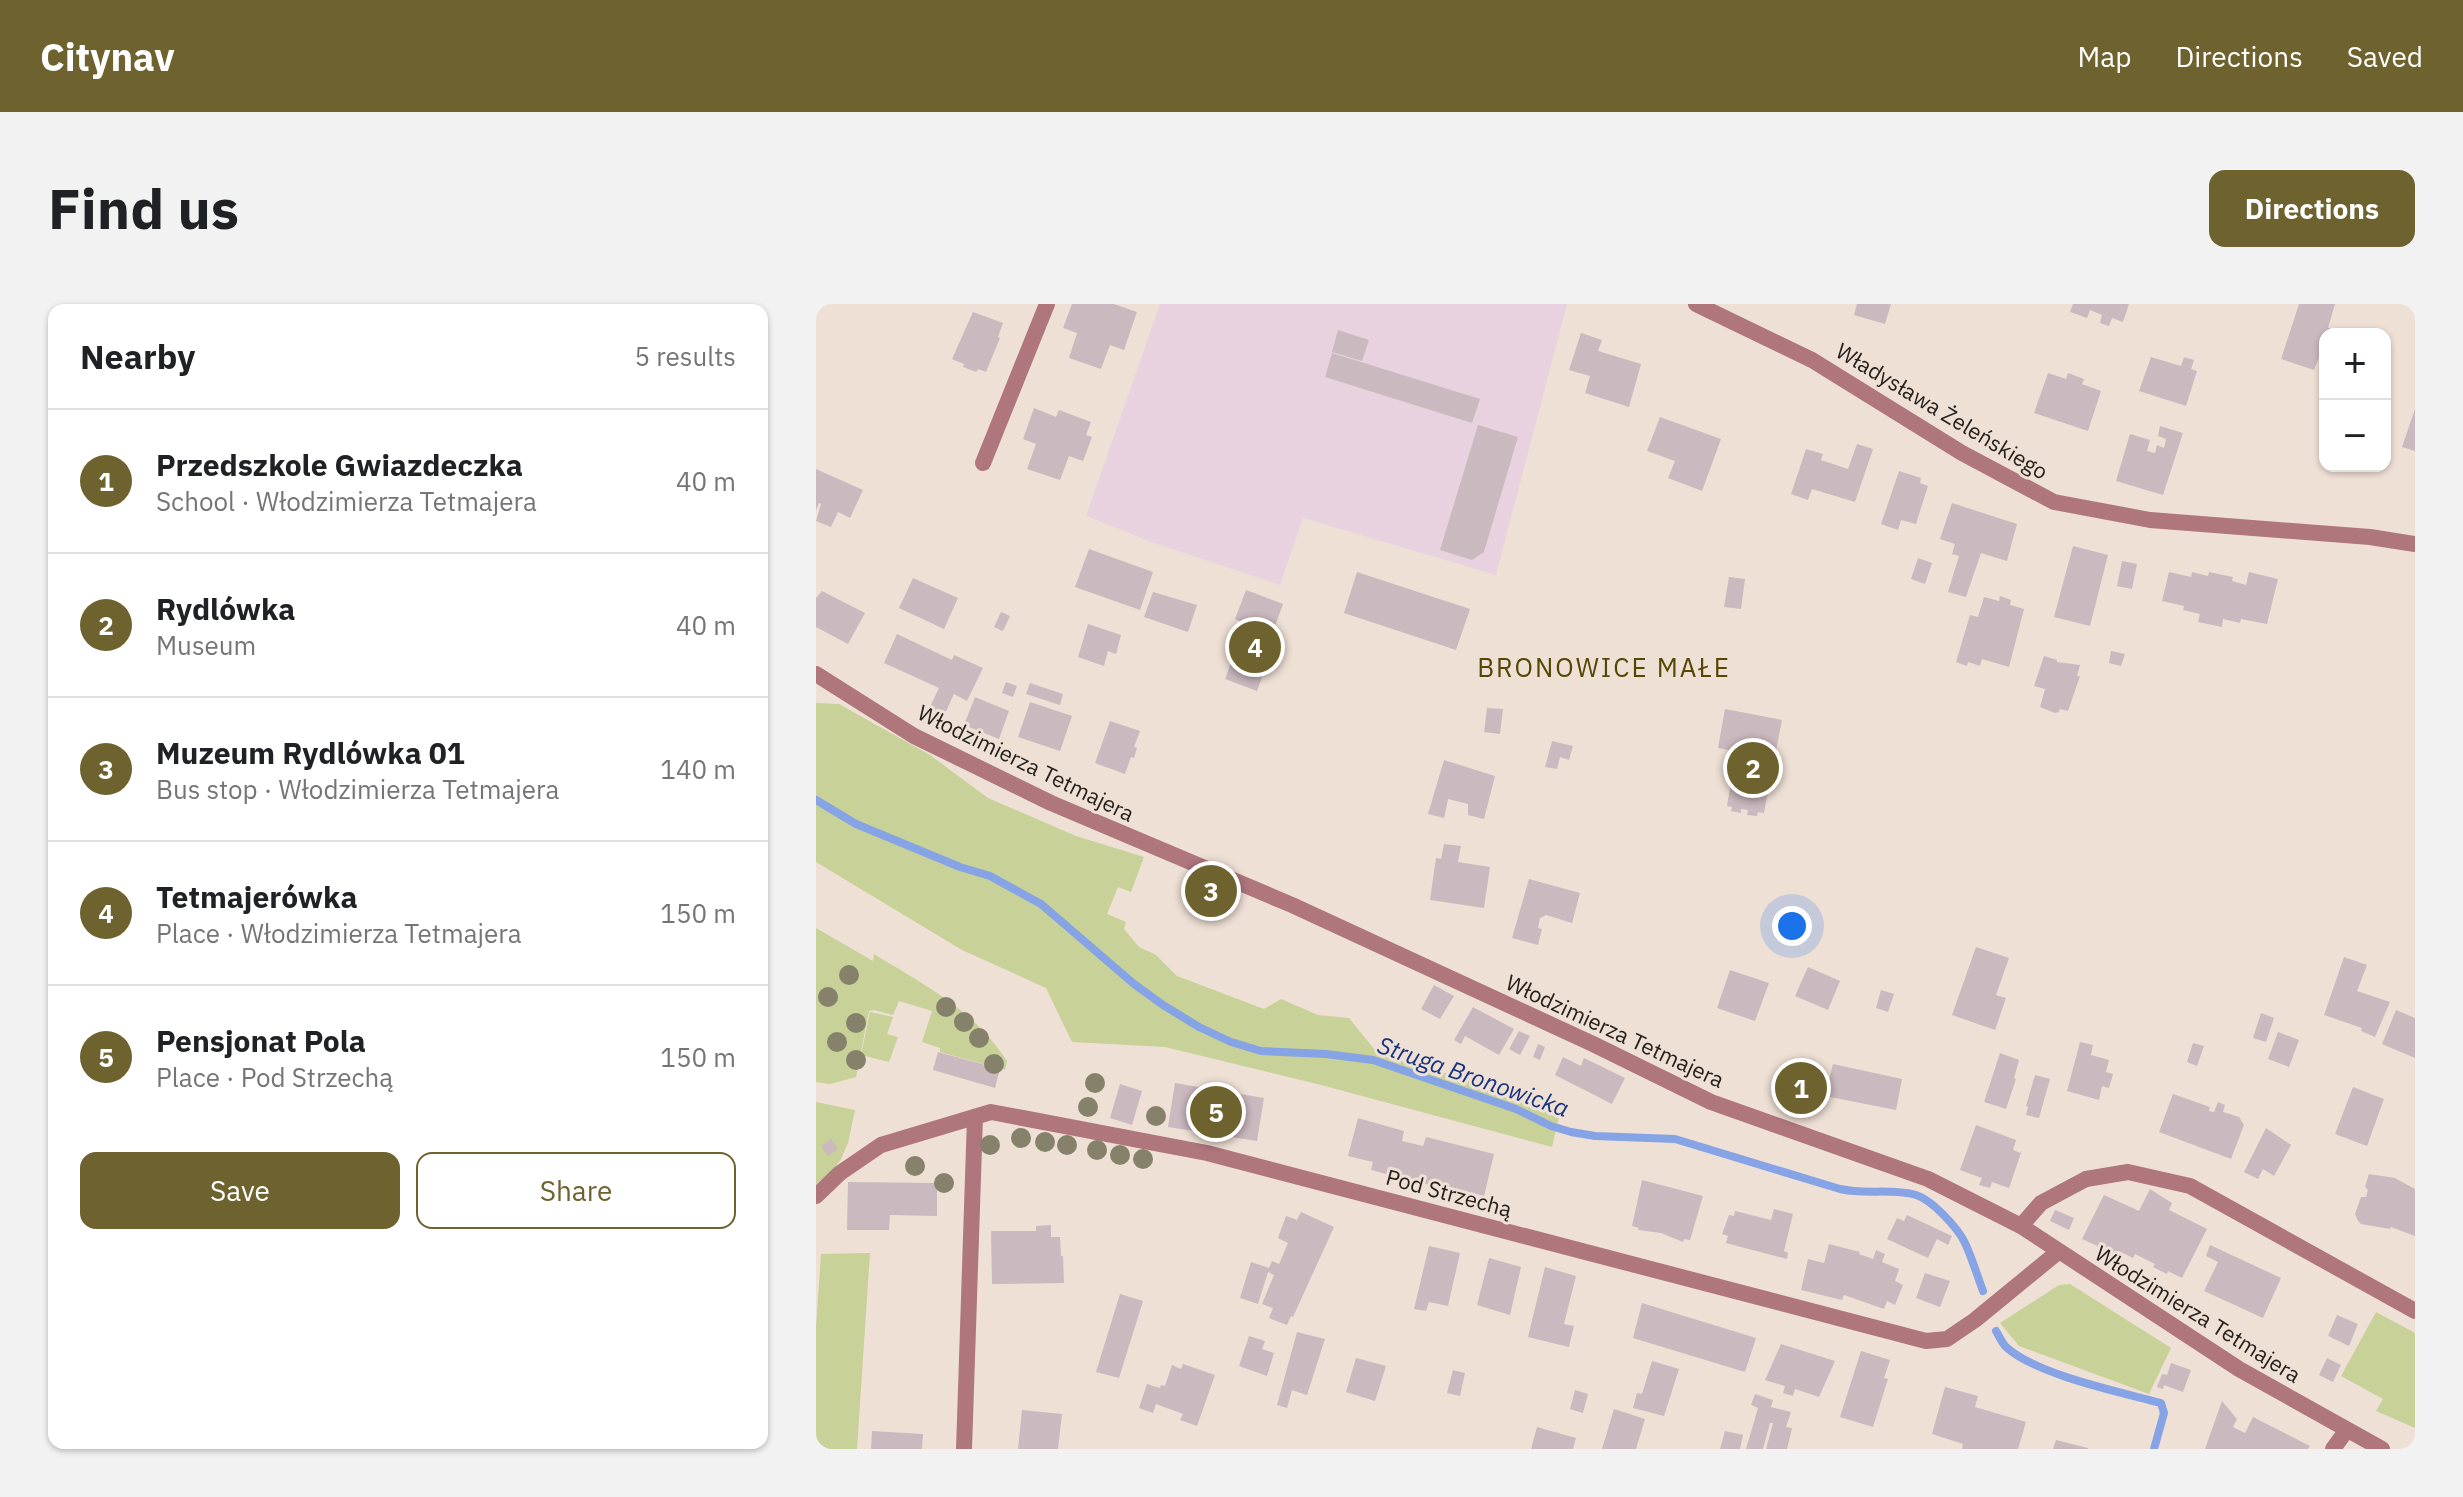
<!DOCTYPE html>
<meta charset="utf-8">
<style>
body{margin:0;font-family:"IBM Plex Sans",sans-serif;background:#f2f2f2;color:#202124}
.controls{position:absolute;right:24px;top:24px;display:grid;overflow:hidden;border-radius:16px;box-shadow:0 2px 6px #0004}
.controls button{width:72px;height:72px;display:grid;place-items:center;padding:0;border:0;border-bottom:2px solid #e0e0e0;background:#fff;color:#202124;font:40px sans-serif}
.you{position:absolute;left:976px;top:622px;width:28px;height:28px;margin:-20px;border:6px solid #fff;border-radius:50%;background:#1a73e8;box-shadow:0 0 0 12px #1a73e833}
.badge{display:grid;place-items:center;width:52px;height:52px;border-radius:50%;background:#6e622e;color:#fff;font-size:26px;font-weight:700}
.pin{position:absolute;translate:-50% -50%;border:4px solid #fff;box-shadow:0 2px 8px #0006}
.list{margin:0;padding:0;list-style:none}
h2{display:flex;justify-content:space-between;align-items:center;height:104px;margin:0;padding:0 32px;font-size:34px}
h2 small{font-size:26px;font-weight:400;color:#757577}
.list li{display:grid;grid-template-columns:52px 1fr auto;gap:24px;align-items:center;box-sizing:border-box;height:144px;padding:0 32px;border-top:2px solid #e0e0e0}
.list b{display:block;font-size:30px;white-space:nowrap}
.list p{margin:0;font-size:26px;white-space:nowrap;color:#757577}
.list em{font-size:26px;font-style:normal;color:#757577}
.actions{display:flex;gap:16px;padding:24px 32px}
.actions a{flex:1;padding:18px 0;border:2px solid #6e622e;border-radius:16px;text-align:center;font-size:28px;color:#6e622e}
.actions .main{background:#6e622e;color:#fff}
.map{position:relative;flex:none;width:1599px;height:1145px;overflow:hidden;border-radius:16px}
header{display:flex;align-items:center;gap:48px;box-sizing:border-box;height:112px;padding:0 40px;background:#6e622e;color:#fff}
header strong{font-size:38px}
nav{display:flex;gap:44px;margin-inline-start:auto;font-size:28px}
.intro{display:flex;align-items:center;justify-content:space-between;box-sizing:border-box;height:192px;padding:0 48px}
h1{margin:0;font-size:56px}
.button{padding:20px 36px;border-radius:16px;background:#6e622e;color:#fff;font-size:28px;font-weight:700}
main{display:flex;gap:48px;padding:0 48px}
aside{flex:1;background:#fff;border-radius:16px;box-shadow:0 2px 6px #0004}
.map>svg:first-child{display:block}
</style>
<header>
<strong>Citynav</strong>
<nav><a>Map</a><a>Directions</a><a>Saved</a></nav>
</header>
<div class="intro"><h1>Find us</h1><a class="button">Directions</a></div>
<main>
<aside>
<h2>Nearby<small>5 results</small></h2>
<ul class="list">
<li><span class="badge">1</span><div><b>Przedszkole Gwiazdeczka</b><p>School · Włodzimierza Tetmajera</p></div><em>40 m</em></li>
<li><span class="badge">2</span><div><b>Rydlówka</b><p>Museum</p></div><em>40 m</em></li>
<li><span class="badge">3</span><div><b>Muzeum Rydlówka 01</b><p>Bus stop · Włodzimierza Tetmajera</p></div><em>140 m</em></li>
<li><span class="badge">4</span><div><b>Tetmajerówka</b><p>Place · Włodzimierza Tetmajera</p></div><em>150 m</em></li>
<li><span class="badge">5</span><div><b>Pensjonat Pola</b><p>Place · Pod Strzechą</p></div><em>150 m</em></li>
</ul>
<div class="actions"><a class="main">Save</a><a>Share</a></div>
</aside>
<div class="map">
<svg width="1599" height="1145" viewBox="0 0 1599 1145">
<rect width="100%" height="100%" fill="#efe0d6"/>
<path fill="#e8d2e0" d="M344,0H751L680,271L487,214L464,281L338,239L270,212Z"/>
<path fill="#c7d198" d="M0,399L23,400L114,451L172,494L260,532L328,553L315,588L302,583L291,610L310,618L308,625L323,643L340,651L361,672L448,705L465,695L502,711L533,714L563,751L746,801L736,843L505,781L349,743L256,738L230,684L146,646L0,558Z
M0,624L57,657L58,650C110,682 157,705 191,757L189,766L124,748V744L106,738L116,707L83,697L77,711L58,706L53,707L40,773L14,780L0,778Z
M54,708L77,713L71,730L82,733L73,758L45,751Z
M0,798L39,806L32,839L25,855L17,866L0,880Z
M54,949L41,1145H0V1023L5,950Z
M1254,980L1355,1044L1333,1090L1203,1042L1184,1019L1243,981Z
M1560,1008L1599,1029V1124L1560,1107L1567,1095L1525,1072Z"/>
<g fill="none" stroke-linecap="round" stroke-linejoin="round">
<path stroke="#85a3e5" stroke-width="8" d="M0,496L40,520L144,563L174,572L225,600L318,680L347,701L383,723L415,738L445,747L510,750L557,756L700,805L735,822L755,828L779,832L859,835L1024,885C1049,891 1076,884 1100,891C1116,896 1142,924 1149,939C1156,954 1161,971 1167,987
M1180,1027C1183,1032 1186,1039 1190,1043C1221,1071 1304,1088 1345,1099L1348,1109L1338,1145"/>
</g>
<path fill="#cab9be" d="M256,0H298L321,8L308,46L294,41L285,65L253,54L261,29L247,24Z
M1041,0H1075L1069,20L1038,11Z
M1257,0H1313L1307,18L1296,14L1293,22L1284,19L1286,11L1274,6L1271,14L1254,8Z
M1483,0H1519L1512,24H1514L1512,30H1509V38L1498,66L1465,55Z
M157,8L187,19L182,33L184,34L170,68L162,65L160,68L147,63L148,60L136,55Z
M522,26L553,36L546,57L516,48Z
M765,29L786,36L782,47L825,60L813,103L769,89L774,72L753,66Z
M516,49L664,95L656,119L509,73Z
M1335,53L1365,62L1368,53L1378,56L1375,65L1381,67L1370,102L1323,87Z
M1232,69L1250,75L1252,69L1268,75L1266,80L1285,87L1272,127L1218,109Z
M218,104L240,113L243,106L275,118L270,131L276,133L267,157L253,152L244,176L211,165L220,140L207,135Z
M1599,105V147L1586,143Z
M844,113L905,135L886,187L852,174L859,157L831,147Z
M662,121L702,133L668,248L656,256L624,246Z
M1344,122L1367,129L1347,191L1300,177L1314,130L1334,136L1331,147L1339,149L1341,141L1348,144L1350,135L1342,132Z
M1041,140L1057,145L1039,198L996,185L992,196L975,190L990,145L1007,150L1005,156L1032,165Z
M0,165L47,186L34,214L22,208L15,223L0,217L5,200L3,199L0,206Z
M1083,167L1105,174L1104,179L1112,182L1100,220L1085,216L1082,226L1065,220Z
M1136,199L1201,220L1191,257L1165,249L1150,293L1132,288L1143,252L1136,250L1139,240L1124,235Z
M1257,242L1292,251L1274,322L1238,313Z
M273,245L337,268L324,306L259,283Z
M1102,254L1116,259L1109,280L1095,275Z
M1306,257L1321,260L1316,285L1301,282Z
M541,268L654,305L640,346L528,309Z
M1353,268L1375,273L1376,268L1392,272L1393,268L1417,273L1416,277L1430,281L1433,268L1462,275L1451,320L1425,315L1424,319L1407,315L1406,323L1382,318L1384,310L1367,306L1368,302L1346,297Z
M913,273L929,275L925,305L908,303Z
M97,274L142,294L128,325L83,304Z
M430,286L467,300L456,330L461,332L441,387L409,375L429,320L419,315Z
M6,287L49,309L32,340L0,323V294Z
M337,288L381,301L372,328L328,313Z
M1184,292L1195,296L1194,301L1208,305L1193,363L1166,355L1164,362L1152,358L1151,362L1140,358L1154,311L1162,313L1168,293L1183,297Z
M185,308L194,312L187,327L178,323Z
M272,320L305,331L300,350L292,347L288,362L262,353Z
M81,330L136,356L138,351L167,364L151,397L138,390L127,414L112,407L123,384L68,359Z
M1295,347L1309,350L1305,362L1293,359Z
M1228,352L1241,356V358L1264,361L1261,372H1264L1252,407L1244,405L1243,408L1239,409L1224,403L1229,385L1218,382Z
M190,378L201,382L197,393L186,389Z
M214,379L247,390L244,401L210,390Z
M159,393L193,407L183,435L148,421Z
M214,398L256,412L244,447L202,433Z
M671,404L687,405L684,430L668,428Z
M909,405L966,416L948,509L942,508L941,512L931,511L932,506L925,505V509L915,507L916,503L911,502L919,455L911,453L912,446L902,444Z
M294,417L324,427L318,443L321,444L318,454L315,453L309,470L279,459Z
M736,437L757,442L753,456L744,453L741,465L729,463Z
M628,456L679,472L668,515L652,511V500L632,495L628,514L612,510Z
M628,540L645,542L642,558L674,563L668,604L614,596L620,554L625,555Z
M713,575L764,589L756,619L730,611L724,614L722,624L726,625L722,641L696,634Z
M1160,643L1193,654L1180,691L1190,694L1179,726L1136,711Z
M1528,653L1551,661L1541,687L1574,698L1559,733L1545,727L1546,724L1508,711Z
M992,663L1024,677L1012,706L979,692Z
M914,666L953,679L939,717L901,704Z
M618,681L638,692L624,715L605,705Z
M1065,686L1078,690L1072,708L1060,704Z
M657,703L698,725L683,751L649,732L645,740L638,736Z
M1580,706L1599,714V754L1566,740Z
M1445,709L1458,714L1450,738L1437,734Z
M703,727L714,732L704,751L693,745Z
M1462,728L1483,736L1473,763L1452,755Z
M1264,738L1277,741L1275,751L1293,756L1290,768L1297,770L1293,784L1286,782L1283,796L1251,787Z
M1377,739L1388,742L1381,762L1371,758Z
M722,740L729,743L724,756L717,753Z
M122,748L184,765L179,784L117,766Z
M1184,749L1203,756L1198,774L1200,775L1190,805L1168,798Z
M747,753L765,762L768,754L809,774L796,800L739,771Z
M1017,760L1086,775L1080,806L1009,792Z
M974,761L1006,770L995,807L963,799Z
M1219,771L1234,775L1223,814L1210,811L1212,803L1210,802Z
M359,779L448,794L441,837L352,823Z
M304,780L326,787L316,821L294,814Z
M1537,783L1568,795L1551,842L1519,830Z
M1357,790L1394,803L1393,807L1398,808L1402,798L1409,801L1407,808L1423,813L1428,821L1415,855L1343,828Z
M542,814L588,827L586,837L607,842L610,833L678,850L668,892L626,881L625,884L555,866L557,858L532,852Z
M1160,821L1200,836L1197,846L1205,849L1193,884L1176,878L1174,884L1163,881L1166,874L1144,866Z
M1450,824L1475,841L1458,872L1447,865L1442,875L1428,868Z
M15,835L22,845L12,852L5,842Z
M1553,870L1579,874L1599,885V932L1575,923L1574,925L1545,920L1542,917L1539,910L1545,893H1550L1552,886L1549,883Z
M826,876L887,892L874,936L868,935L867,938L845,929L822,926L823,924L816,922Z
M32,878L121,879V912L74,911L73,926H31Z
M1334,885L1356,899L1353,906L1391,925L1366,974L1352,967L1351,970L1337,963L1339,960L1319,950L1317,954L1303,947L1301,951L1266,935L1288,891L1323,907Z
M958,905L977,910L968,947L972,949L971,955L910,939L912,932L906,930L913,911L918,912L919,907L955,916Z
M1239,906L1258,914L1253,926L1234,917Z
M485,908L518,923L477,1013L475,1012L471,1021L453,1014L457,1004L446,1000L458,971L452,968L442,1000L424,994L435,958L453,964L456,957L463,960L472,939L462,934L470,912L481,916Z
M1091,911L1136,932L1132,941L1121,935L1112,954L1071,935L1081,914L1088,917Z
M235,921V933H244L245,952H247L248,979L176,980L175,927H220V922Z
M1013,940L1044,948L1043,950L1057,955L1060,946L1069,950L1066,958L1083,965L1079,977L1087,981L1079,1001L1071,997L1068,1005L1028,991L1026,996L985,986L992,955L1008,959Z
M1394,941L1465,974L1447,1014L1388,987L1402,958L1390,952Z
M613,942L644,949L632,1002L613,998L610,1007L598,1005Z
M673,954L705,963L694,1011L661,1001Z
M729,963L760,972L748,1020L758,1022L753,1043L712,1033Z
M1109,969L1134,977L1124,1003L1100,994Z
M304,990L327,997L303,1074L280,1068Z
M826,999L940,1034L929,1068L817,1034Z
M1521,1011L1542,1020L1533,1042L1512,1032Z
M481,1028L509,1035L491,1091L476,1086L471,1104L461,1101Z
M433,1032L449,1037L446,1045L458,1049L451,1072L423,1062Z
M965,1040L1019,1057L1003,1093L979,1085L977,1092L967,1089L969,1082L949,1076Z
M1045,1047L1074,1056L1068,1074L1072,1075L1057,1123L1024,1113Z
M540,1054L570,1062L559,1097L530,1088Z
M1511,1054L1525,1061L1517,1078L1503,1071Z
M836,1057L863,1065L848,1112L817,1104L821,1089L826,1090Z
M1355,1059L1375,1066L1367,1088L1348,1081L1347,1085L1341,1083L1346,1070L1351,1071Z
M367,1060L399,1071L381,1122L364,1116L367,1110L340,1100L337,1109L323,1104L331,1080L344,1084L345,1081L349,1082L356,1061L365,1065Z
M637,1066L649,1069L644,1092L631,1089Z
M1129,1083L1162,1092L1159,1103L1210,1118L1202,1145H1146L1147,1140L1116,1130Z
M759,1086L772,1090L767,1109L754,1105Z
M939,1090L957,1096L955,1103L975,1108L970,1123L976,1124L971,1145H950L957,1119H954L947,1145H930L942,1104L935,1101Z
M1406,1097L1421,1115L1417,1123L1429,1129L1437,1113L1494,1142L1492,1145H1389Z
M798,1105L829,1115L820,1145H786Z
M206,1106L246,1110L242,1145H202Z
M721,1123L760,1134L757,1145H715Z
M56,1127L107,1130L106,1145H55Z
M909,1127L927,1131L924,1145H904Z
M1240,1136L1272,1144V1145H1237Z"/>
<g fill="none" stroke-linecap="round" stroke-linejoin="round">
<path stroke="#af767c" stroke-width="16" d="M167,159L231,0
M148,1145L159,813"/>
<path stroke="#af767c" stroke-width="16" d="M880,0L996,56L1146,149L1238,198L1334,216L1554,233L1599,240
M0,370L98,432L235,499L476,601L777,740L895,798L1112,875L1205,922L1423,1065L1566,1145
M0,892L24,869L65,841L175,808L391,849L1110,1037L1131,1035L1159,1016L1242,948
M1205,922L1225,899L1270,875L1312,868L1374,882L1599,1007
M1517,1145L1530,1127"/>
</g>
<g fill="#86816b">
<circle cx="33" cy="671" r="10"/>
<circle cx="12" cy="693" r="10"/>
<circle cx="130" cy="703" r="10"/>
<circle cx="148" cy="718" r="10"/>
<circle cx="40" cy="719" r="10"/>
<circle cx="163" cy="734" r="10"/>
<circle cx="21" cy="738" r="10"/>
<circle cx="40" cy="756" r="10"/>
<circle cx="178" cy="760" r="10"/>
<circle cx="279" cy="779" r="10"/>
<circle cx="272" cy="803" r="10"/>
<circle cx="340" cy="812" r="10"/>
<circle cx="205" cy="834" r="10"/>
<circle cx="229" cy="838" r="10"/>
<circle cx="174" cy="841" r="10"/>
<circle cx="251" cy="841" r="10"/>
<circle cx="281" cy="846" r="10"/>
<circle cx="304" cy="851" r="10"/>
<circle cx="327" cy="855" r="10"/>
<circle cx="99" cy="862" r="10"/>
<circle cx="128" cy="879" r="10"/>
</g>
<g text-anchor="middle" stroke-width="6" stroke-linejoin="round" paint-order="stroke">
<g font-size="22" fill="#26211d" stroke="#efe0d6">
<text transform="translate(1126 107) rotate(31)" y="8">Władysława Żeleńskiego</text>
<text transform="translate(210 459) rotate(26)" y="8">Włodzimierza Tetmajera</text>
<text transform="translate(799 727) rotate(25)" y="8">Włodzimierza Tetmajera</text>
<text transform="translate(633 889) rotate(15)" y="8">Pod Strzechą</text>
<text transform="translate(1382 1010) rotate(32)" y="8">Włodzimierza Tetmajera</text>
</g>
<g font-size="24" font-style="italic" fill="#17327e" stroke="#efe0d6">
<text transform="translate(657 773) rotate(19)" y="8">Struga Bronowicka</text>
</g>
<g font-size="26" letter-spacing="2" fill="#544603" stroke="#efe0d6">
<text x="788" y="373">BRONOWICE MAŁE</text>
</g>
</g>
</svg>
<div class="controls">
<button>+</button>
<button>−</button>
</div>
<div class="you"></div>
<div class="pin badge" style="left:985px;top:784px">1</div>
<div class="pin badge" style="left:937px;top:464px">2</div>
<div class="pin badge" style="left:395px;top:587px">3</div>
<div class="pin badge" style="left:439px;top:343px">4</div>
<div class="pin badge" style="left:400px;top:808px">5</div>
</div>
</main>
